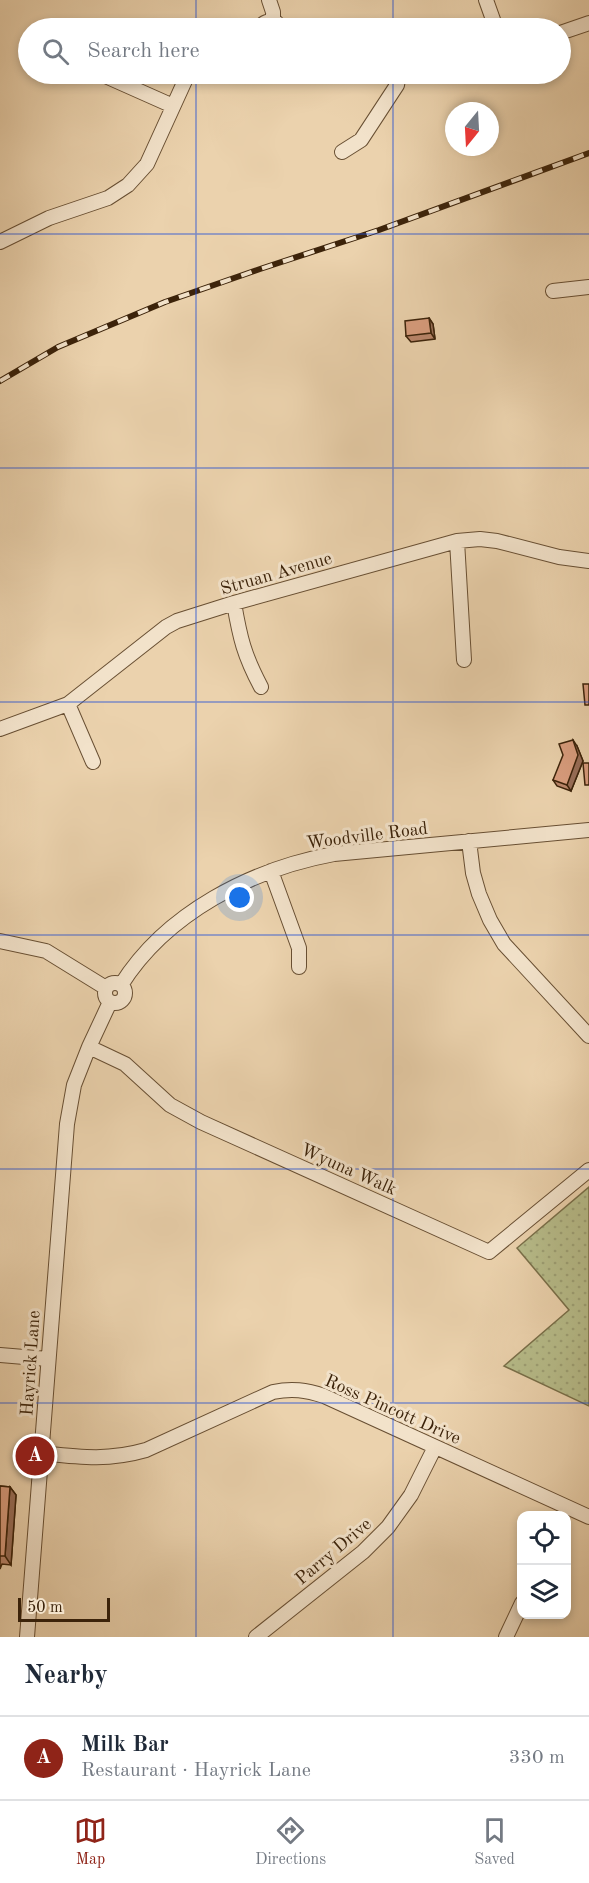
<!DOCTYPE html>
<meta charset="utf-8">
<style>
body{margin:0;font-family:"Old Standard TT",serif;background:#f6f6f7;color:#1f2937}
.controls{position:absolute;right:18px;bottom:18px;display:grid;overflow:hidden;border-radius:12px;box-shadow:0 3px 9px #0003}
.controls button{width:54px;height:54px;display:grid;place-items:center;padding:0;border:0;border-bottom:2px solid #e0e1e3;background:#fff;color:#1f2937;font:30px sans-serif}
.compass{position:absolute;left:445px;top:102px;width:54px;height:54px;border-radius:50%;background:#fff;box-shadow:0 3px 9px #0003;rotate:198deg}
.scale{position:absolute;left:18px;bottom:15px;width:92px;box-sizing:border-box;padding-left:6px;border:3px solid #3c230a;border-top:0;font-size:16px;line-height:21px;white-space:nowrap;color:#3c230a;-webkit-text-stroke:4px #f2e2ca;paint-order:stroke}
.you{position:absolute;left:240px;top:898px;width:21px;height:21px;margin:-15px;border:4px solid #fff;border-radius:50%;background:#1a73e8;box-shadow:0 0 0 9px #1a73e833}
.badge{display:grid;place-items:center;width:39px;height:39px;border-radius:50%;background:#8f2418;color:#fff;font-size:20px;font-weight:700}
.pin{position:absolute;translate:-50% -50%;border:3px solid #fff;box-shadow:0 2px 6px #0006}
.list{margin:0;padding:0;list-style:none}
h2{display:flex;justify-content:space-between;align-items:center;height:78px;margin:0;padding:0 24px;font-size:26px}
h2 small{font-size:20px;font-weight:400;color:#747a83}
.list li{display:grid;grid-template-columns:39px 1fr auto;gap:18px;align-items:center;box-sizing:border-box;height:84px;padding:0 24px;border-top:2px solid #e0e1e3}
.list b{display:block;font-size:22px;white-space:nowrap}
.list p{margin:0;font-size:20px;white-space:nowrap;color:#747a83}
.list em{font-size:20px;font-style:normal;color:#747a83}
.icon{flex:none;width:33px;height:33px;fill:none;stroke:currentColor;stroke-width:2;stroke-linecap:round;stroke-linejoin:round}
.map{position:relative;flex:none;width:589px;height:1637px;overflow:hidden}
.search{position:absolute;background:#fff;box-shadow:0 3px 9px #0003;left:18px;right:18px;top:18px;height:66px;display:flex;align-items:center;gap:15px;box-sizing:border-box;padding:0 21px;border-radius:33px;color:#747a83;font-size:22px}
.sheet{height:162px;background:#fff}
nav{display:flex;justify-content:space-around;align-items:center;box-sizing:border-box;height:84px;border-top:2px solid #e0e1e3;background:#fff;font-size:16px;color:#747a83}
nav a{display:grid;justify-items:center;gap:3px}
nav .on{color:#8f2418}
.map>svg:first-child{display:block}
</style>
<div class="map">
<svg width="589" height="1637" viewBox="0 0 589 1637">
<defs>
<pattern id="park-dots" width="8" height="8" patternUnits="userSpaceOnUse" patternTransform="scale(1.5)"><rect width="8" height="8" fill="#b7bc8a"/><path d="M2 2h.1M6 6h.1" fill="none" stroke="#9ea176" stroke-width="1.8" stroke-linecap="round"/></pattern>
</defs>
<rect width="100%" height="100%" fill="#ebd2ad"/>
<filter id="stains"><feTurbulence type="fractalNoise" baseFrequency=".00333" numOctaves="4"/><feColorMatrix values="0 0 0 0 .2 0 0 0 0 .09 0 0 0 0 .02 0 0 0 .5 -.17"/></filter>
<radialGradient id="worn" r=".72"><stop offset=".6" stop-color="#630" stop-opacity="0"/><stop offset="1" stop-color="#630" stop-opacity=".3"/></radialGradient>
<path fill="url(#park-dots)" stroke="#7a704a" stroke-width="1.5" d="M589,1187V1406L504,1366L569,1310L517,1248Z"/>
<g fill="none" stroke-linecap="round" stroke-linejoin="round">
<defs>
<path id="minor" d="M269,0L273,12V21
M486,0L496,28
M260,28C263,22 269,20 276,22L281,28
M560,33L589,23
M101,74L173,106
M342,152L361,140L397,85L399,74
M0,242L49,218L108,198L128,185L147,164L188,74
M553,291L589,287
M457,541L464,660
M234,603C240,638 244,655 261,687
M68,704L93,762
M0,729L68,704L166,627L177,621L234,603L457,541L480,539L497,541L559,557L589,561
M469,841L473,873L479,894L490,920L504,944L589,1036
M271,871L299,948V967
M0,941L46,951L106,988
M105 993a10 10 0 1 1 20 0a10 10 0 1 1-20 0Z
M121,985C166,913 252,869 334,854L589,830
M89,1047L125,1064L170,1105L201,1122L489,1252L589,1170
M0,1355L48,1359
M41,1453C79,1457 108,1461 146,1450L273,1392C292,1388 306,1390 324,1396L589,1517
M27,1637L67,1124L74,1085L89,1047L110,1002
M256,1637L363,1552L388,1527L411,1495L435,1447
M506,1637L522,1603"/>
</defs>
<use href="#minor" stroke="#684f33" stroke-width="16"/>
<use href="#minor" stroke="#f2e2ca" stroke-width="14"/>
<defs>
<path id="rail" d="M0,381L58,347L165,302L260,269L379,230L589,153"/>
</defs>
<use href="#rail" stroke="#3c230a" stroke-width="6"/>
<use href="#rail" stroke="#f2e2ca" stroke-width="4" stroke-dasharray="11" stroke-linecap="butt"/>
</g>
<path fill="#bb876c" stroke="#3c230a" stroke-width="1.5" d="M429,318L433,324L435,339L411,342L406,336Z
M577,746L583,761L571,791L557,786L553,780Z
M0,1486L10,1487L16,1495L11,1565L2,1564L0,1569Z"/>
<path fill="#986e58" stroke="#3c230a" stroke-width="1.5" d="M429,318L433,324L435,339L431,333Z
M573,740L577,746L583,761L571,791L567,785Z
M10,1487L16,1495L11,1565L5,1556Z"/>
<path fill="#d99d7e" stroke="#3c230a" stroke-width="1.5" d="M429,318L431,333L406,336L405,321Z
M583,684H589V705H585Z
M573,740L578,755L567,785L553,780L563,755L559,744Z
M583,763H589V785H585Z
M0,1486L10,1487L5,1556H0Z"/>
<path fill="none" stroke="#1d4ed8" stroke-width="1.5" stroke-opacity="0.55" d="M196,0V28M393,0V28M196,74V1637M393,74V1637M0,234H589M0,468H589M0,702H589M0,935H589M0,1169H589M0,1403H589"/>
<g text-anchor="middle" stroke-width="6" stroke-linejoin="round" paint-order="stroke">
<g font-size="18" fill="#3c230a" stroke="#f2e2ca">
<text transform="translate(276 573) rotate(-16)" y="6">Struan Avenue</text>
<text transform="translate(367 835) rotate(-7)" y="6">Woodville Road</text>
<text transform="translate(349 1169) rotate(24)" y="6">Wyuna Walk</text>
<text transform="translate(30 1363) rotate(-86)" y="6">Hayrick Lane</text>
<text transform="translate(393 1409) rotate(24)" y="6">Ross Pincott Drive</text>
<text transform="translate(333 1551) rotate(-40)" y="6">Parry Drive</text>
</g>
</g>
<rect width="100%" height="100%" filter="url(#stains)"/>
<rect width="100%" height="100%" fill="url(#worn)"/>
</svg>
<div class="controls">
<button><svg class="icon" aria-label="locate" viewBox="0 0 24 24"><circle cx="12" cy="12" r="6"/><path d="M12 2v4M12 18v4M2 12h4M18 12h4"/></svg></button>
<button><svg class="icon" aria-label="layers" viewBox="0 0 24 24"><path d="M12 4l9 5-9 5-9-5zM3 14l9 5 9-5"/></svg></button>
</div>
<svg class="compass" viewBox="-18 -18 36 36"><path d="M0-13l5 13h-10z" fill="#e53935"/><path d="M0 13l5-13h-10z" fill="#747a83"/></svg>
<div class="scale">50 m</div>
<div class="you"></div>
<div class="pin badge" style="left:35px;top:1456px">A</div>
<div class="search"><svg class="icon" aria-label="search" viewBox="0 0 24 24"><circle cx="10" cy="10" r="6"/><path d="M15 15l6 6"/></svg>Search here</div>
</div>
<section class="sheet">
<h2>Nearby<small></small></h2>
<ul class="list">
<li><span class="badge">A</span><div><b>Milk Bar</b><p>Restaurant · Hayrick Lane</p></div><em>330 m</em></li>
</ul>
</section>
<nav>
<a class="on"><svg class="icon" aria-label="map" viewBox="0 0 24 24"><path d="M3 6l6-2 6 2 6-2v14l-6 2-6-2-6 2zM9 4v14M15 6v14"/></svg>Map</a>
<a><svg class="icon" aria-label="directions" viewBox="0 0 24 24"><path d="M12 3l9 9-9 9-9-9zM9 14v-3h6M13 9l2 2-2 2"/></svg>Directions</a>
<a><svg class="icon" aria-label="saved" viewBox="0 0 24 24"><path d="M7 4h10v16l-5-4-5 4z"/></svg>Saved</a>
</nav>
